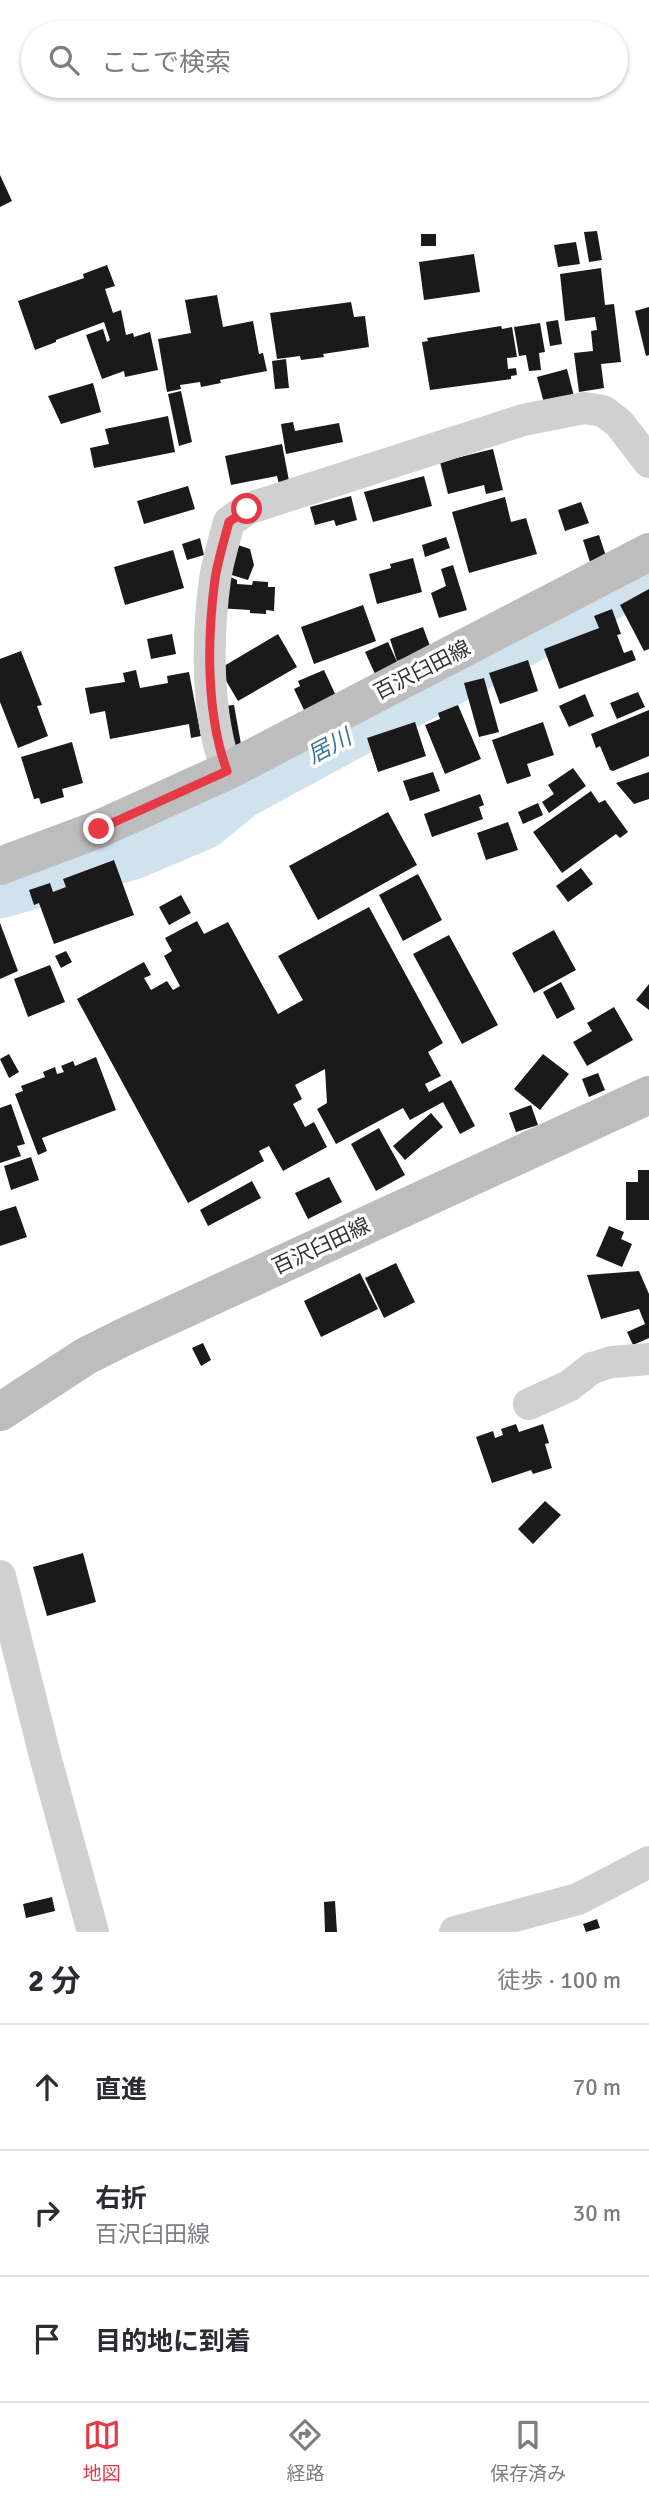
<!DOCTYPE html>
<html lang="ja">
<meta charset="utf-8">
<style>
body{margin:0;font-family:Signika,"Noto Sans JP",sans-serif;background:#f7f7f7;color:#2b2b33}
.stop{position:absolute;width:21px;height:21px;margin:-16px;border:5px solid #e63946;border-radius:50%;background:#fff}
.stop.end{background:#e63946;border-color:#fff;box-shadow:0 2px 7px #0008}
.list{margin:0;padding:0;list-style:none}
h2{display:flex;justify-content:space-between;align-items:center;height:91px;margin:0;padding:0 28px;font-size:30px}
h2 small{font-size:23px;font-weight:400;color:#7c7c81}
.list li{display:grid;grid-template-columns:46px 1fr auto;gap:21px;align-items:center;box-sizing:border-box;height:126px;padding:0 28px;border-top:2px solid #e1e1e2}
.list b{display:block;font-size:26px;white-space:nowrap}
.list p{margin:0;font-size:23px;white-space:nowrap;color:#7c7c81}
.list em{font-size:23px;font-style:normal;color:#7c7c81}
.icon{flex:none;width:38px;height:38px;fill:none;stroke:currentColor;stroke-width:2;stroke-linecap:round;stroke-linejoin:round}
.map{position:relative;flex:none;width:649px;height:1932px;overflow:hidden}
.search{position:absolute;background:#fff;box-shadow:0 2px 5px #0004;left:21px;right:21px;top:21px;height:77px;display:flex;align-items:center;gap:18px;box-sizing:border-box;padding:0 24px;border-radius:38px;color:#7c7c81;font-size:26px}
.sheet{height:469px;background:#fff}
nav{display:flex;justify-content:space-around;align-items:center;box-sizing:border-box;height:98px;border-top:2px solid #e1e1e2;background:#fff;font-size:19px;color:#7c7c81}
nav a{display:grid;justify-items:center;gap:4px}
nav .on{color:#e63946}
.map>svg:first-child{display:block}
</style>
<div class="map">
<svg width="649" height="1932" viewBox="0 0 649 1932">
<rect width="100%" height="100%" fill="#fff"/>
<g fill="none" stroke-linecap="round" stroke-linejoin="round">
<path stroke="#cfe2ee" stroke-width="51" d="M0,893L133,854L204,824L242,793L649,573"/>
</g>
<path fill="#1a1a1a" d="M0,175L12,201L0,207Z
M597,231L602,260L589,262L584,232Z
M421,234H436V246H421Z
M576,242L580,264L558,267L554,245Z
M474,254L480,292L424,300L419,262Z
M107,265L115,286L105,289L113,313L121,310L126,335L133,333L134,337L150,332L158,370L125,377L124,371L102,379L86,335L103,329L107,342L110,340L104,322L56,340V342L35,350L18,301L84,278L83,274Z
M601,268L605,305L614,304L621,362L601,364L604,388L579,392L574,353L593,351L591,331L597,330L595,317L565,321L560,274Z
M217,295L223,327L253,321L259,354L263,353L267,371L220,380L221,383L201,387L200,382L180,385L181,389L167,392L158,339L191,333L185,300Z
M351,302L354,317L365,316L369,347L323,354L324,357L301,360L300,356L277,359L270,313Z
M649,307V355L646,356L635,311Z
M558,320L562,344L550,346L546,322Z
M540,323L545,352L539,353L541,370L529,371L526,355L519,356L514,327Z
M501,326L502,329L512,327L517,357L507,358L508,369L516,368L517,375L511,376V379L430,390L422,342L428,341L427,338Z
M286,359L289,388L275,389L272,361Z
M567,369L575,400L545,407L537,377Z
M93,383L101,412L61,424L48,396Z
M181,391L192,442L179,446L168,394Z
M168,416L175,452L94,468L90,448L109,444L105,429Z
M293,422L295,431L339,423L343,442L286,454L281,424Z
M282,444L290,486L280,488L277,476L231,485L225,456Z
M493,449L503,490L486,494L484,485L448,494L440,462Z
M424,476L432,506L373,522L364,492Z
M188,486L195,509L144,524L137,501Z
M351,496L357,520L336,526L334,520L315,525L310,507Z
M505,497L511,522L526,518L537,554L469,573L452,512Z
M581,502L589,523L565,531L558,510Z
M599,535L606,556L590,562L583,540Z
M446,537L450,548L425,557L422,545Z
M200,538L204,555L187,560L182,544Z
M232,543L250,549L254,565L248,580L222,572Z
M173,550L184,588L125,605L114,567Z
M413,558L422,592L377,604L369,574L391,568L390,564Z
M453,565L467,610L439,618L431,593L446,586L441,569Z
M223,574L237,580V584L252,585L253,581L268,582V587H275L274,611L266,610V614L250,613V610L217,608Z
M649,589V649L644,651L620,605Z
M363,605L376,641L314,664L301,627Z
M612,609L621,634L617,635L624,653L632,650L636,660L559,689L544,649L599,628L594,616Z
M423,627L431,649L397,661L390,639Z
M172,634L176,654L151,659L147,639Z
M278,634L297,667L238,701L219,669Z
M388,642L399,666L376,676L365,652Z
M21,651L42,705L37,706L48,736L18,748L0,702V659Z
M528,660L538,691L500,704L489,673Z
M136,670L140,688L168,683L167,676L189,672L201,736L191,738L189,724L110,739L105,711L90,714L85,688L125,682L123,673Z
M324,670L337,698L305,712L294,689L300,686L298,681Z
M484,678L499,732L479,737L464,683Z
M638,692L645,707L617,719L610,703Z
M585,694L594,716L569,727L559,706Z
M234,705L241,744L229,746L223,706Z
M458,705L481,759L445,774L425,725L440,719L438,713Z
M649,710V756L613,771L610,770L600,746L596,748L591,734Z
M415,722L426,756L378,772L367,738Z
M543,722L554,755L527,764L531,776L507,784L492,740Z
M72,742L83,783L62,789L64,797L41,804L39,798L34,799L21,757Z
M573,768L586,786L549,813L542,802L554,794L548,785Z
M433,772L440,791L410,801L403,781Z
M649,772V799L634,804L616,783Z
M591,791L599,803L605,800L628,832L620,838L616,834L562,873L533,832Z
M480,794L484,805L479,807L483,819L432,837L424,814Z
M538,803L543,815L523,824L518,812Z
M388,812L417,865L318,920L289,866Z
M508,822L518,850L486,860L477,833Z
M114,860L134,915L54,944L39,903L34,905L29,890L50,883L53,892L66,887L63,879Z
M581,868L593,884L568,902L556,886Z
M418,874L442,920L403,941L379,895Z
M181,895L191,913L169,925L159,907Z
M369,907L443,1043L428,1052L441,1076L425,1084L429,1092L451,1080L475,1126L460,1134L443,1102L410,1120L403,1108L336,1144L317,1109L327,1103L325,1069L295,1085L302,1099L293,1104L305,1127L314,1122L327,1147L283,1171L269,1146L259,1151L264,1161L188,1203L77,999L144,962L151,975L144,978L151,990L167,981L173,990L180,986L164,956L172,951L165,938L197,921L204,934L228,922L278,1014L303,1000L278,956Z
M0,923L18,971L0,979Z
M554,930L576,970L534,993L512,953Z
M449,935L498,1025L462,1044L413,954Z
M66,951L72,962L61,968L55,956Z
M50,965L65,1002L28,1017L14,979Z
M561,982L575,1009L557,1019L543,992Z
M649,984V1010L636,1000Z
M614,1007L633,1040L587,1066L573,1042L592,1031L587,1023Z
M9,1054L19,1072L9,1078L0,1059Z
M543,1054L569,1074L540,1110L514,1089Z
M96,1057L116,1110L42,1138L47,1151L38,1155L15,1094L23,1091L21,1086L45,1077L43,1072L55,1067L57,1074L64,1072L61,1066L73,1061L75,1066Z
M598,1073L605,1090L589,1097L582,1079Z
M11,1104L25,1144L17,1146L21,1156L0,1163V1108Z
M531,1105L538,1125L516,1132L509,1113Z
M431,1113L443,1127L405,1160L393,1146Z
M379,1128L405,1175L376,1191L351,1144Z
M31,1157L39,1180L11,1190L4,1166Z
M638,1170H649V1220H626V1182H638Z
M329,1177L342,1202L308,1219L295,1193Z
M252,1181L261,1198L208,1226L200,1210Z
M16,1206L27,1237L0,1246V1211Z
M609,1226L624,1232L621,1239L632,1244L622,1267L596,1256Z
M396,1263L415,1302L384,1318L365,1278Z
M639,1271L649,1294V1338L633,1345L627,1332L645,1324L639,1309L601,1319L587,1275Z
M360,1273L378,1309L321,1337L304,1301Z
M203,1343L211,1360L201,1366L192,1348Z
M516,1424L519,1432L543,1424L549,1443L545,1444L552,1468L533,1474L531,1470L492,1483L476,1437L493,1431L495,1438L503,1435L501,1429Z
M545,1501L561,1515L533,1544L518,1529Z
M83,1553L96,1602L47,1616L33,1567Z
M52,1897L55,1911L26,1918L23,1904Z
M335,1901L337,1932H325L324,1902Z
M597,1919L600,1928L586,1932L583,1924Z"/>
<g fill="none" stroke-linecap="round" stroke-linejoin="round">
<path stroke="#d0d0d0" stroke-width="32" d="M227,771C206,714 207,639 215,579C218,560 224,541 229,522L247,509L523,420L584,408L603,411L619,423L649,462
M529,1404L569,1386L592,1368L612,1362L649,1359
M0,1576L45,1756L93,1932
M455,1932L578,1899L649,1862"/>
<path stroke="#bdbdbd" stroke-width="38" d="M0,866L99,829L227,771L649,552
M0,1412L86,1356L126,1336L649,1095"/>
</g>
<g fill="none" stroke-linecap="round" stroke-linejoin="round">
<path stroke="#e63946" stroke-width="9" d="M99,829L227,771C206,714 207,639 215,579C218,560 224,541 229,522L247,509"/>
</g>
<g text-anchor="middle" stroke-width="7" stroke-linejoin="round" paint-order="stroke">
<g font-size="21" fill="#333" stroke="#fff">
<text transform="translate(422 670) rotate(-27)" y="7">百沢臼田線</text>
<text transform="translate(321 1246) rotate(-25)" y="7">百沢臼田線</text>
</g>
<g font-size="23" font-style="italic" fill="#3f7597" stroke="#fff">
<text transform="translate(329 746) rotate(-28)" y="8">居川</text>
</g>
</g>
</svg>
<div class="stop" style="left:247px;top:509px"></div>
<div class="stop end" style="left:99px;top:829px"></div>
<div class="search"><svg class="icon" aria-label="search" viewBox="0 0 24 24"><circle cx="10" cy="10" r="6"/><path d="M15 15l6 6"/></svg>ここで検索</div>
</div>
<section class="sheet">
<h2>2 分<small>徒歩 · 100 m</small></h2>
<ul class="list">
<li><svg class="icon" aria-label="ahead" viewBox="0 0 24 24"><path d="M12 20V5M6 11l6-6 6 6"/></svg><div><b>直進</b></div><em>70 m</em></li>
<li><svg class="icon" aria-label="right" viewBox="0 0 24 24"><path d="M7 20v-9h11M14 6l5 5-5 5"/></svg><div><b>右折</b><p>百沢臼田線</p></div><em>30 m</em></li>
<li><svg class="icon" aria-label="arrive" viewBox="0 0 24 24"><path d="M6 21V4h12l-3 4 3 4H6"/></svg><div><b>目的地に到着</b></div></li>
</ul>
</section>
<nav>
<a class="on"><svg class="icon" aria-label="map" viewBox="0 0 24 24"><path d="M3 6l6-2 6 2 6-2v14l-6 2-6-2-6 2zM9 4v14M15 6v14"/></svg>地図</a>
<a><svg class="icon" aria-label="directions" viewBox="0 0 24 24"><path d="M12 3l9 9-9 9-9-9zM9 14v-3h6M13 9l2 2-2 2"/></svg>経路</a>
<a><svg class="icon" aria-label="saved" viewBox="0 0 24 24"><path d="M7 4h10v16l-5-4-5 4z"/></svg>保存済み</a>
</nav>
